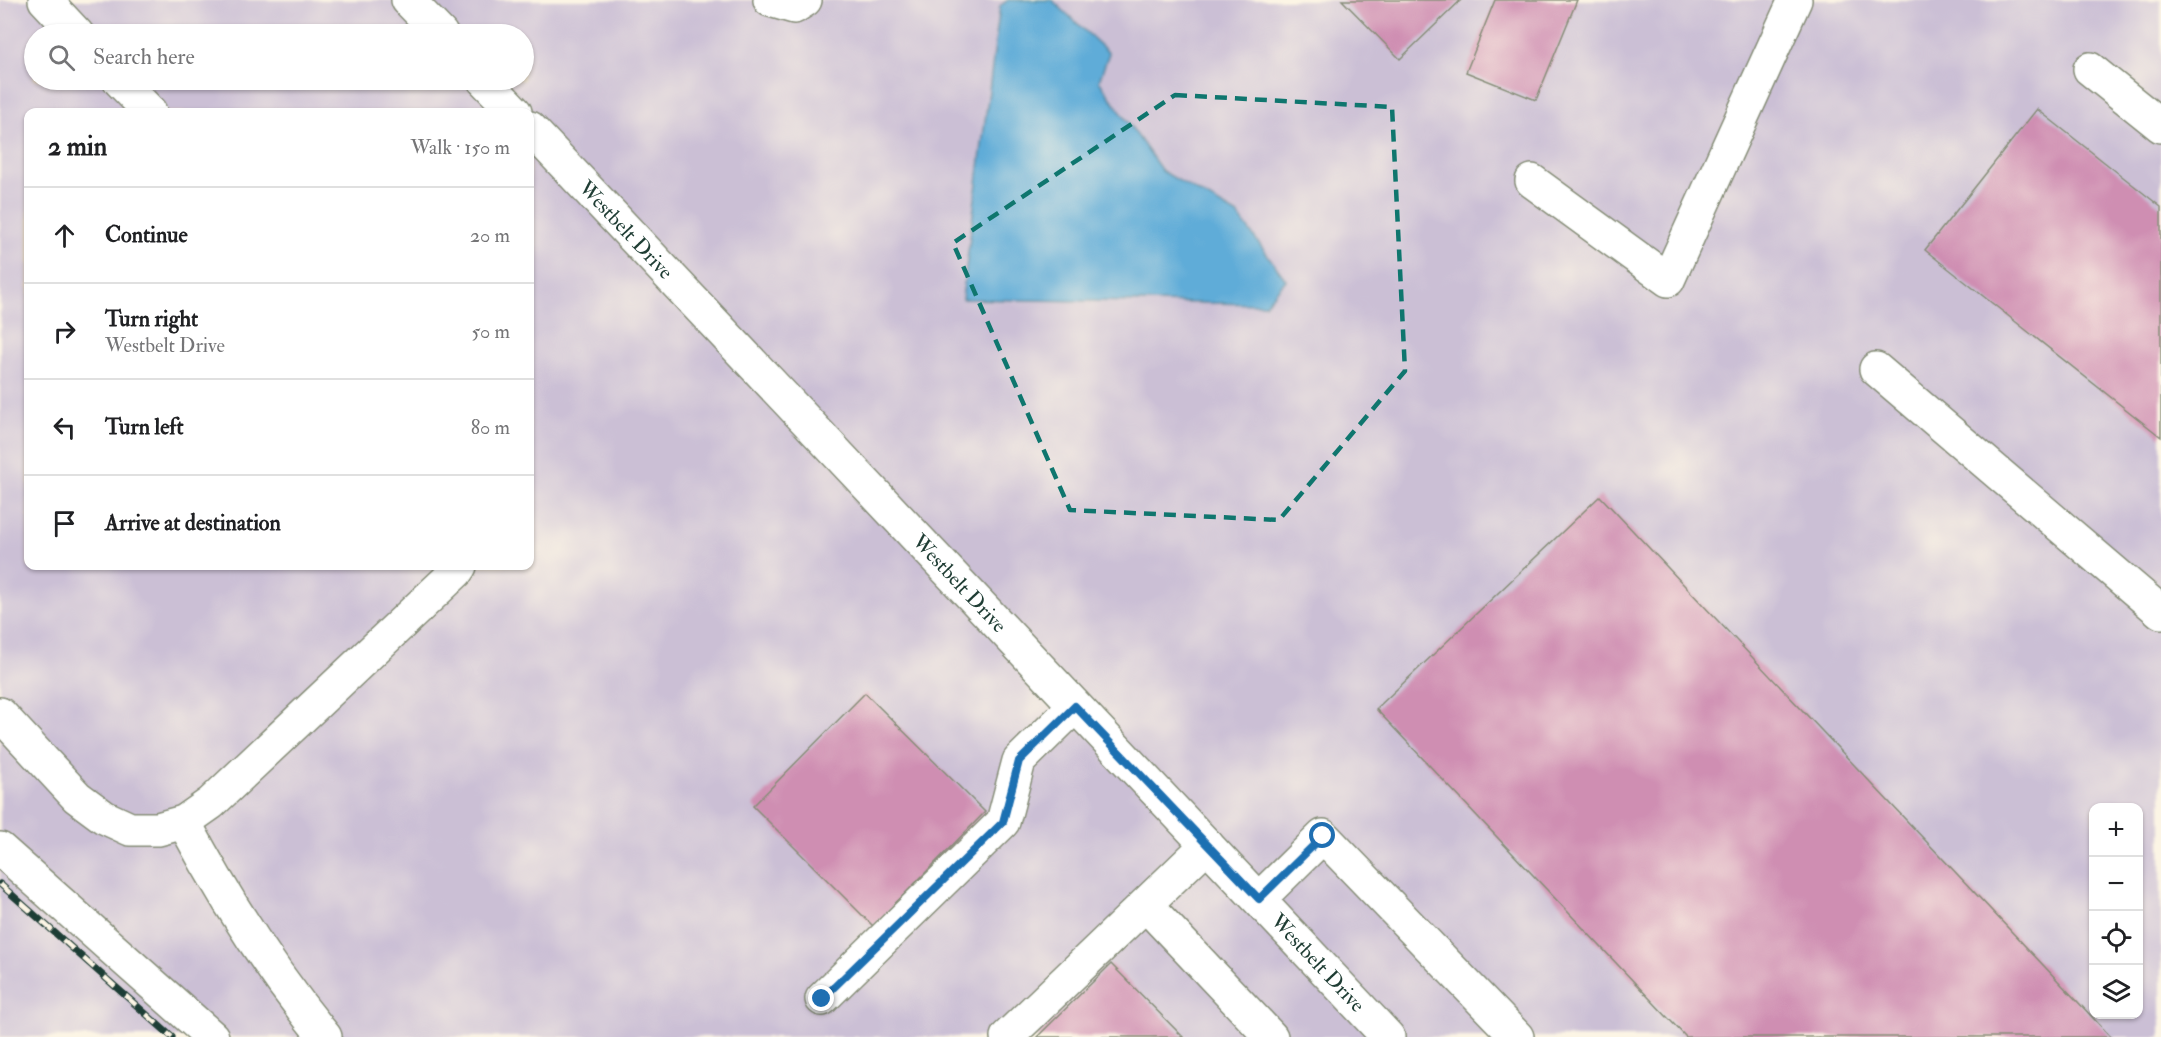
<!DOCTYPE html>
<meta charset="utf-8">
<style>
body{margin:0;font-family:"IM FELL Double Pica",serif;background:#f2f2f2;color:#202124}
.controls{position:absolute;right:18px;bottom:18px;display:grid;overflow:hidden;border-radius:12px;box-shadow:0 2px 4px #0004}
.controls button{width:54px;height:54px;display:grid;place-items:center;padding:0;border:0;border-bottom:2px solid #e0e0e0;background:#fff;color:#202124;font:30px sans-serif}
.stop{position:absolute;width:18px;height:18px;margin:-14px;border:4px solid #1f6fb2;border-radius:50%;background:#fff}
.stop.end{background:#1f6fb2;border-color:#fff;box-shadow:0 2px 6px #0008}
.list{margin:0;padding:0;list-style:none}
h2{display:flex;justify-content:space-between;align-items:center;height:78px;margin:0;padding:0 24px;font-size:26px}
h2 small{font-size:20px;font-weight:400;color:#757577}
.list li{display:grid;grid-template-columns:39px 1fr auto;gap:18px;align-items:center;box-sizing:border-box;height:96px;padding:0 24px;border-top:2px solid #e0e0e0}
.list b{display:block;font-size:22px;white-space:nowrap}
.list p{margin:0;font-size:20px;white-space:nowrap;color:#757577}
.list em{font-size:20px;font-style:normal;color:#757577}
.icon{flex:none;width:33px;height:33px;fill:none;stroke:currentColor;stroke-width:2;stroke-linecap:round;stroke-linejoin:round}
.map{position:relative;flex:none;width:2161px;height:1037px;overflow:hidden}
.search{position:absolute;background:#fff;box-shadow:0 2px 4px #0004;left:24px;top:24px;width:510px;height:66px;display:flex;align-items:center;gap:15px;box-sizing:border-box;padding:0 21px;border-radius:33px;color:#757577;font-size:22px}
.panel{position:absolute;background:#fff;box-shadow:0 2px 4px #0004;left:24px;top:108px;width:510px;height:462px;border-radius:12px}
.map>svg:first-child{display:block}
</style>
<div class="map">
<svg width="2161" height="1037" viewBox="0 0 2161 1037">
<rect width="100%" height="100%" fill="#fcf5e5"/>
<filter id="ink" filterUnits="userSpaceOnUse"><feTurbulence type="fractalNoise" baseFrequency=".0167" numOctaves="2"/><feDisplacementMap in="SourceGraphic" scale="12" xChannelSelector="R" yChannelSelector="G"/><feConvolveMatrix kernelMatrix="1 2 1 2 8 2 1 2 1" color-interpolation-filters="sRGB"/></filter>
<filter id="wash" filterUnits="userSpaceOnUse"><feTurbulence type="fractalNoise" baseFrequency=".008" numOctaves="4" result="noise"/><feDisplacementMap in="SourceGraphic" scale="24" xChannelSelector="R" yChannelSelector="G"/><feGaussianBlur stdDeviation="1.35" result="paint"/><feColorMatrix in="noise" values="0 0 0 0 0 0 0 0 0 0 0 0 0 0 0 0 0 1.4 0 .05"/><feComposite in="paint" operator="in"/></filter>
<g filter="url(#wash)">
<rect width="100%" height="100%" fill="#edb"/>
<path fill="#cbbfd5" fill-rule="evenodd" d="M0,0H2161V1037H0ZM34,34H524V80H34ZM28,112H530V566H28ZM2094,808H2138V1014H2094Z"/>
<path fill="#5eacd8" stroke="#3e7486" stroke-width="1.5" d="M1008,0H1052L1109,53L1099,81L1162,171L1238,215L1286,280L1265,304L962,299L1000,6Z"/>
<g id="blocks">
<path fill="#cf8eb2" d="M1342,0H1461L1400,59Z
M1495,0H1577L1536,100L1466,72Z
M2037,109L2161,207V437L1925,250Z
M1600,496L2111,1037H1686L1376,709Z
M865,693L985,812L873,926L753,806Z
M1111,964L1183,1037H1037Z"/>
</g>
</g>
<g filter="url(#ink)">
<use href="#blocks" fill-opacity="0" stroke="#868d78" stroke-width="1.5"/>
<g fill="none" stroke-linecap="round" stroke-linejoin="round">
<defs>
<g id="minor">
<path d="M45,0L77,34"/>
<path d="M408,0L441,34"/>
<path d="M770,0L794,7L805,0"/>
<path d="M2090,69L2161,126"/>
<path d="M119,80L150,112"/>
<path d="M484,80L515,112"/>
<path id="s1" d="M530,128L1388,1037"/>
<path d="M1532,181L1668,280L1795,0"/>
<path d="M1876,369L2161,612"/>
<path d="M0,714L77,797L104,817L130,829H158L184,822L211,803L456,572L460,566"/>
<path d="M184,822C224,898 271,971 325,1037"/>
<path d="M0,849L212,1037"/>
<path d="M1259,899L1323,836L1517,1037"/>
<path d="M1146,905L1271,1037"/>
<path d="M822,999L1003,822L1019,761L1075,706"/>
<path d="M1007,1037L1207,845"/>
</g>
</defs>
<use href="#minor" stroke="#868d78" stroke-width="36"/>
<use href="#minor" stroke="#fff" stroke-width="33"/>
<defs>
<path id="rail" d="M0,884L172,1037"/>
</defs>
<use href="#rail" stroke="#1f3d34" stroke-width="7"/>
<use href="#rail" stroke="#fcf5e5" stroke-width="4.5" stroke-dasharray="14" stroke-linecap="butt"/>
</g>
</g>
<g fill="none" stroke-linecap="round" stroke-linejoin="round" filter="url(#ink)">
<path stroke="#1f6fb2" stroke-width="8" d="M822,999L1003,822L1019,761L1075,706L1259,899L1323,836"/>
</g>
<path fill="none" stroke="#0f766e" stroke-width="4.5" stroke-dasharray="12 8" stroke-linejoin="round" d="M1175,95L1392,107L1405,371L1279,520L1070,510L953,243Z"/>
<g text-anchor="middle" stroke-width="4.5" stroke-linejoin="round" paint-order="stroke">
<g font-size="21" fill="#1f3d34" stroke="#fcf5e5">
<text dy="7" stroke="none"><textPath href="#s1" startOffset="140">Westbelt Drive</textPath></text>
<text dy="7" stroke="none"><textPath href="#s1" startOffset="626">Westbelt Drive</textPath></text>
<text dy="7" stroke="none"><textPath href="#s1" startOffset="1148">Westbelt Drive</textPath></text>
</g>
</g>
</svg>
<div class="controls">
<button>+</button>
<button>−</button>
<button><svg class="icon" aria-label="locate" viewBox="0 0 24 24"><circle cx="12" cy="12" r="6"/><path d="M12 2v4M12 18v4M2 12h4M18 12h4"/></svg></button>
<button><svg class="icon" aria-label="layers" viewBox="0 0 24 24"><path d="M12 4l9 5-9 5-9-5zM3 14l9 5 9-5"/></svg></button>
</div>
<div class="stop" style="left:1323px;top:836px"></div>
<div class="stop end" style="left:822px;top:999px"></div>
<div class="search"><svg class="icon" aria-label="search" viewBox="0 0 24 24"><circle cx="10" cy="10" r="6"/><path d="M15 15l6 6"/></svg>Search here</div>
<section class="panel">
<h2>2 min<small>Walk · 150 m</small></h2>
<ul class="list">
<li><svg class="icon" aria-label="ahead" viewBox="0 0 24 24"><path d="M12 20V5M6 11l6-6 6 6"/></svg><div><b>Continue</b></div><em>20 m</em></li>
<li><svg class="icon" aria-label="right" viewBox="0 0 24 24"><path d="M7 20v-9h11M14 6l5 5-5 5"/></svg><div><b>Turn right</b><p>Westbelt Drive</p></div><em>50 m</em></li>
<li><svg class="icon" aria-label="left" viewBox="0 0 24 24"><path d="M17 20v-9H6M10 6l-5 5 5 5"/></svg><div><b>Turn left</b></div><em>80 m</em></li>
<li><svg class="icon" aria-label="arrive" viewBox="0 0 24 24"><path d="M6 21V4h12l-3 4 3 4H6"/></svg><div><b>Arrive at destination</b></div></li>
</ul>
</section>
</div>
